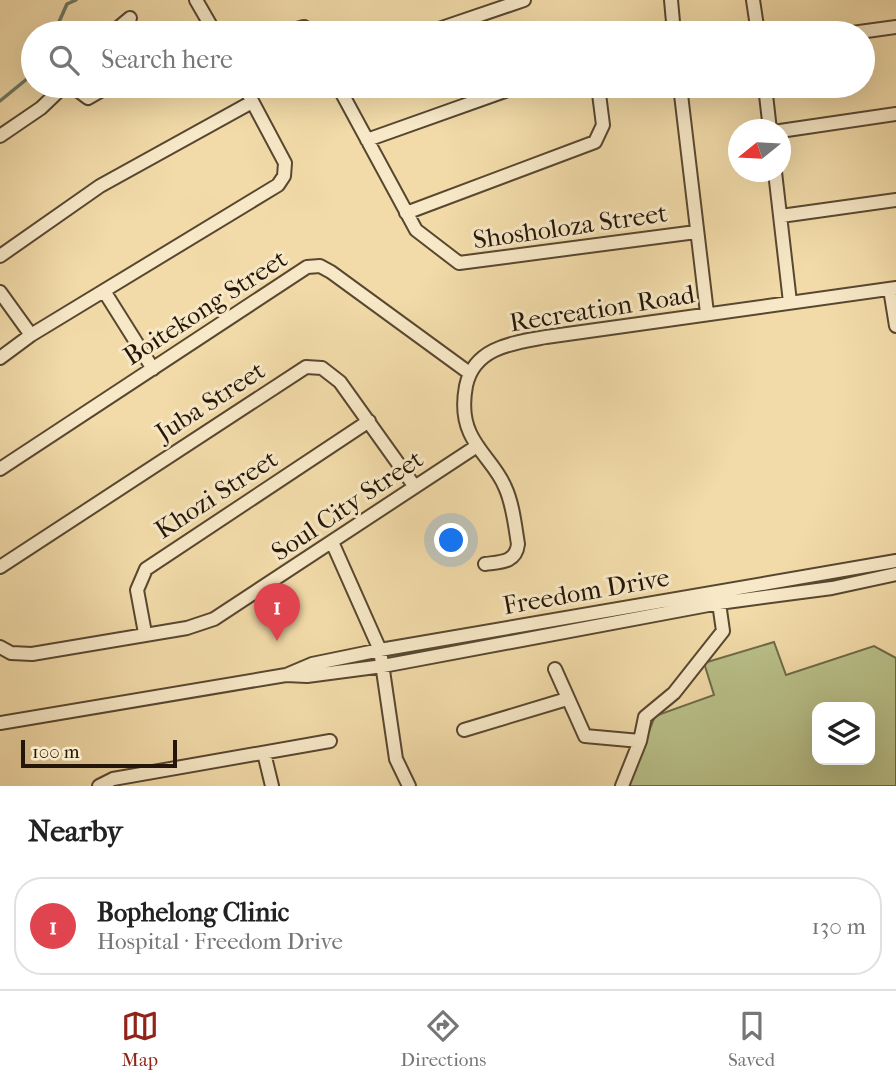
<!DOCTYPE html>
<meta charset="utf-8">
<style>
body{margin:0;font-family:"IM FELL French Canon",serif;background:#f6f6f6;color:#222}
.controls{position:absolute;right:21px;bottom:21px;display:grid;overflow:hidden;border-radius:14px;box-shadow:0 7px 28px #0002}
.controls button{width:63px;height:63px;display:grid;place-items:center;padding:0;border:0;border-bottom:2px solid #e0e0e0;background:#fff;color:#222;font:35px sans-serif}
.compass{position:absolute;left:728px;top:119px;width:63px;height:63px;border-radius:50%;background:#fff;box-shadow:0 7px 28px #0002;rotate:252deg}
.scale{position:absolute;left:21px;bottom:18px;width:156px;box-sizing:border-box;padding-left:7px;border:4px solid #241608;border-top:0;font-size:19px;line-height:24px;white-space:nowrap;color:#241608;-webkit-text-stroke:5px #f7e8c7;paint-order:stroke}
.you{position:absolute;left:452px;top:541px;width:24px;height:24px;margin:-18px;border:5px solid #fff;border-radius:50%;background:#1a73e8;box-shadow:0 0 0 10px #1a73e833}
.badge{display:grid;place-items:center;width:46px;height:46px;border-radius:50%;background:#8f2418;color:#fff;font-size:23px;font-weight:700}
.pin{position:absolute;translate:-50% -58px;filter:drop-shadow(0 2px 4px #0008)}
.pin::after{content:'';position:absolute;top:37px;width:24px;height:21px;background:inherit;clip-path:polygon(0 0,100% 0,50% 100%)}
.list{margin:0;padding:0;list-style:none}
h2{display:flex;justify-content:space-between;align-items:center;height:91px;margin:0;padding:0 28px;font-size:30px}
h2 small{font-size:23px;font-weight:400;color:#767676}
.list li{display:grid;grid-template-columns:46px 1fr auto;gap:21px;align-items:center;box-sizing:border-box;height:98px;margin:0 14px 14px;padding:0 14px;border:2px solid #e0e0e0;border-radius:28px}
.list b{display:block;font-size:26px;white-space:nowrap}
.list p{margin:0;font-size:23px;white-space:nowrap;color:#767676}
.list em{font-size:23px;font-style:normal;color:#767676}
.icon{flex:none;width:38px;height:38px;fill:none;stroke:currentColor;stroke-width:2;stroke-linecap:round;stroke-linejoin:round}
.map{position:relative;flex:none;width:896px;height:786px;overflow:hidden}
.search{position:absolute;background:#fff;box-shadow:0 7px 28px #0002;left:21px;right:21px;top:21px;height:77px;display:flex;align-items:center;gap:18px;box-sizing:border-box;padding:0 24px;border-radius:38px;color:#767676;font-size:26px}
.sheet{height:203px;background:#fff}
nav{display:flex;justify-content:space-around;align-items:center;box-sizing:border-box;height:98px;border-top:2px solid #e0e0e0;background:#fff;font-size:19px;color:#767676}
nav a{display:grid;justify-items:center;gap:4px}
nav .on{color:#8f2418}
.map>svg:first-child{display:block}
</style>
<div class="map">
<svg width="896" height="786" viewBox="0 0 896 786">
<rect width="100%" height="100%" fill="#f2dba9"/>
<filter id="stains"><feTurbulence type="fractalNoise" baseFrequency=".00286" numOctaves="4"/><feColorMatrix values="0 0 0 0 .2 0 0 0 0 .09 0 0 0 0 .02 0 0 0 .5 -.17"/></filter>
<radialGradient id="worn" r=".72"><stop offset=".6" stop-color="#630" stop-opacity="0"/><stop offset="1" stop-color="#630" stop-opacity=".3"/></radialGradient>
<path fill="#b9c089" stroke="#6e6b48" stroke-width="2" fill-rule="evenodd" d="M774,642L786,675L874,646L896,658V786H628L655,716L714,695L704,663ZM817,707H870V760H817Z"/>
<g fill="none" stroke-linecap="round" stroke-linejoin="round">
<path stroke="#6c7966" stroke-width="3.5" d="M54,33L67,4L76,0
M0,101L33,74"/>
<defs>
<path id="minor" d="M196,0L215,33
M671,0L674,33
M753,0L758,33
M112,33L130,18
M283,33L304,27L313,33
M427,33L524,0
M852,33L896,27
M72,86L88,98L109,86
M338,86L416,230L459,263L696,232
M680,86L707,313
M765,86L770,130
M780,131L896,114
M0,136L41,108L64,86
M367,140L519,86
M775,172L790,302
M406,213L595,142L603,125L598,86
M781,216L896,200
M0,256L100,186L252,102
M890,289L896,326
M104,291L153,369
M0,292L31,335
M0,358L31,335L278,185L284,176L285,163L244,86
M0,469L307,267L320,266L331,272L468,372
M332,542L380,650L396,759L409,786
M485,564C500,562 516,563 518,544C515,526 513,504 505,487C497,467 479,453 470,433C463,418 463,402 466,386C474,347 513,343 546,337L896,288
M0,567L306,367L322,368L340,382L415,487
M145,633L137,590L146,569L369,421
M0,647L11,653L32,654L187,628L214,619L477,446
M555,669L585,736L640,741
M286,675L312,664L380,650L896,561
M0,723L286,675L307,676L383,666L719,603L832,588L896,574
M464,730L567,699
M264,753L272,786
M99,786L113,779L330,741
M622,786L640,741L645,717L674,693L723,631L719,603"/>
</defs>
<use href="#minor" stroke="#584730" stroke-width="16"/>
<use href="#minor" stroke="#f7e8c7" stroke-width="12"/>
</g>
<g text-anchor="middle" stroke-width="6" stroke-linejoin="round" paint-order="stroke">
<g font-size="26" fill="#241608" stroke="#f7e8c7">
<text transform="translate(570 226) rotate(-8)" y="9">Shosholoza Street</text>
<text transform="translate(205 307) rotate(-33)" y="9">Boitekong Street</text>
<text transform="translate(602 308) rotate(-9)" y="9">Recreation Road</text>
<text transform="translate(210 401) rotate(-33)" y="9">Juba Street</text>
<text transform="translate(216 494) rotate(-33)" y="9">Khozi Street</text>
<text transform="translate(347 505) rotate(-34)" y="9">Soul City Street</text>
<text transform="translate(586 591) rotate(-10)" y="9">Freedom Drive</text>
</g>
</g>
<rect width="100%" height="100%" filter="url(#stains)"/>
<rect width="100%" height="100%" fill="url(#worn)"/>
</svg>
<div class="controls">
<button><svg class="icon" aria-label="layers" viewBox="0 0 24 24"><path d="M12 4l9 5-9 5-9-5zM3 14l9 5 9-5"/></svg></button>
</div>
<svg class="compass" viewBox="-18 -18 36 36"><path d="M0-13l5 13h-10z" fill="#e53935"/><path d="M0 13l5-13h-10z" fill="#767676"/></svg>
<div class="scale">100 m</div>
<div class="you"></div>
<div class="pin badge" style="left:277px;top:641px;background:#e0444e">1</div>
<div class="search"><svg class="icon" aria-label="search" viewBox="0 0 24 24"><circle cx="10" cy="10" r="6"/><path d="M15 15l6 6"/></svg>Search here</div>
</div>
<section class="sheet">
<h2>Nearby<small></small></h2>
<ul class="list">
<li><span class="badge" style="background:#e0444e">1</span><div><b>Bophelong Clinic</b><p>Hospital · Freedom Drive</p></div><em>130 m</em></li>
</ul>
</section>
<nav>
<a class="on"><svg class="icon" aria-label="map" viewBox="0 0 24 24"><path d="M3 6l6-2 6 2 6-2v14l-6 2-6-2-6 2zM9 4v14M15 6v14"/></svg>Map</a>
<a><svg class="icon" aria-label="directions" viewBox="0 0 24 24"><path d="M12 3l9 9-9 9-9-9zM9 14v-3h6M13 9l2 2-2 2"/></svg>Directions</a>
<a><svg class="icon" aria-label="saved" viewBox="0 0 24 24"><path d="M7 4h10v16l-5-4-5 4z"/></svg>Saved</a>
</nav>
